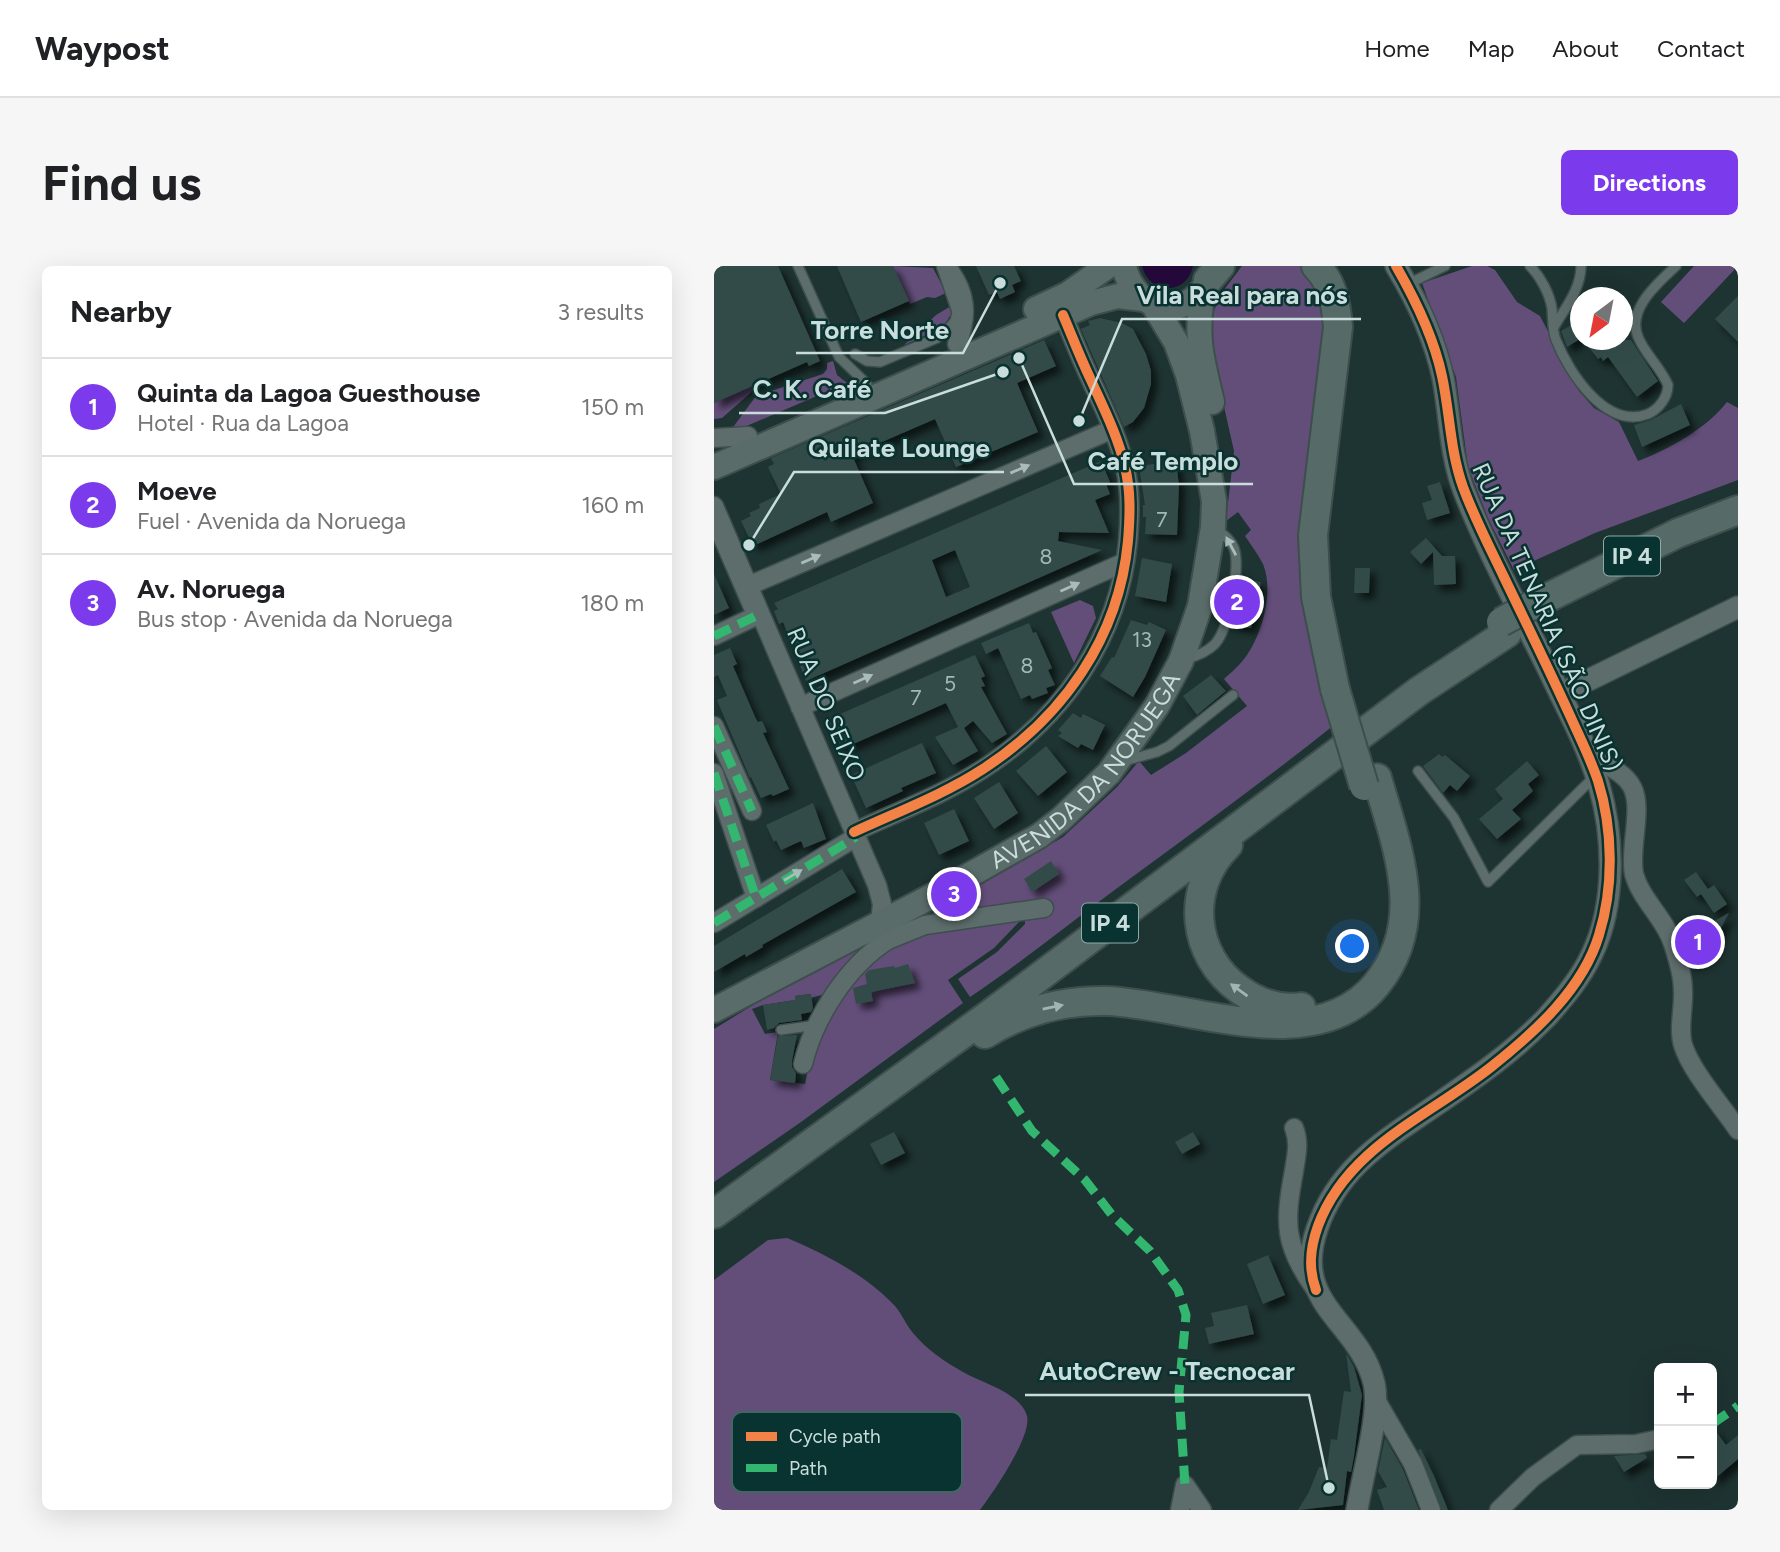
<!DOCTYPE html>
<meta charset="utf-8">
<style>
body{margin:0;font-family:Figtree,sans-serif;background:#f6f6f6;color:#202124}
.controls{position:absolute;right:21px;bottom:21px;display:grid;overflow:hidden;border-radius:10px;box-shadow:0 7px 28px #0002}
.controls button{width:63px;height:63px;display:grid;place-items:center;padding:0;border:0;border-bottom:2px solid #e0e0e0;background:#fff;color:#202124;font:35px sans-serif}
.compass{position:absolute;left:856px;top:21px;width:63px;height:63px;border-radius:50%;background:#fff;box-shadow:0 7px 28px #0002;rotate:212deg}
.you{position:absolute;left:639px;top:681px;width:24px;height:24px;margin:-18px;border:5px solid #fff;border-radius:50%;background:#1a73e8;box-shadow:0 0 0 10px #1a73e833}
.badge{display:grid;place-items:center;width:46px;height:46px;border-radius:50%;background:#7c3aed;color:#fff;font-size:23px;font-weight:700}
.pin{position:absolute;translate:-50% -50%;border:4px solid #fff;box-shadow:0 2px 7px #0006}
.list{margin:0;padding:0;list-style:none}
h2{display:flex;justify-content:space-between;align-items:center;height:91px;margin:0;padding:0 28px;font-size:30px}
h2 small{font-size:23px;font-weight:400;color:#757577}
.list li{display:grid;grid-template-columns:46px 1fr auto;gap:21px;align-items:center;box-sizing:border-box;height:98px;padding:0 28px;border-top:2px solid #e0e0e0}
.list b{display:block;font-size:26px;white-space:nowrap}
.list p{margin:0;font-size:23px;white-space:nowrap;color:#757577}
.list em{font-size:23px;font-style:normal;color:#757577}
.map{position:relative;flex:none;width:1024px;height:1244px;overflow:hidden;border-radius:10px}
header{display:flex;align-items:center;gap:42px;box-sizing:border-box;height:98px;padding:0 35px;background:#fff;border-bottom:2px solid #e0e0e0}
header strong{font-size:33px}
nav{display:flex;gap:38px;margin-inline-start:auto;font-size:24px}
.intro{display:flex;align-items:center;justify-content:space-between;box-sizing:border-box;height:168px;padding:0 42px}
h1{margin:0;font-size:49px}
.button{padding:18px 32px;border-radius:10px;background:#7c3aed;color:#fff;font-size:24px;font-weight:700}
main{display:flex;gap:42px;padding:0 42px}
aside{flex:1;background:#fff;border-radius:10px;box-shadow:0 7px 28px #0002}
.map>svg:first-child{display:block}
</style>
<header>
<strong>Waypost</strong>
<nav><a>Home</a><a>Map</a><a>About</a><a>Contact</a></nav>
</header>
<div class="intro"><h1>Find us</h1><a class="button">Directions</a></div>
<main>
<aside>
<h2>Nearby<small>3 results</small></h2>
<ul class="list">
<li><span class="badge">1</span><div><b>Quinta da Lagoa Guesthouse</b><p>Hotel · Rua da Lagoa</p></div><em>150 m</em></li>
<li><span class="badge">2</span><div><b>Moeve</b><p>Fuel · Avenida da Noruega</p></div><em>160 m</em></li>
<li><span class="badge">3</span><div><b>Av. Noruega</b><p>Bus stop · Avenida da Noruega</p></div><em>180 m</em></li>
</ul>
</aside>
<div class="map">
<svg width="1024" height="1244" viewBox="0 0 1024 1244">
<defs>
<filter id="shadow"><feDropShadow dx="6" dy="6" stdDeviation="3.5" flood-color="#0009"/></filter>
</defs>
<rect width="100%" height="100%" fill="#1e3432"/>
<path fill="#634e7a" d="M179,0L219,2L232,27L221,32L213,31L196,38Z
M528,0H589L602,12L615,51L591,219L620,459C550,515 478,567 406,620C356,657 308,696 256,731L244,713L283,686L311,658V650H219L217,648L349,571L403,521L425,495L437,509L472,487L533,440L510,413C518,406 527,398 533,389C549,365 560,325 549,298C544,288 537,279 531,270L537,264L524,246L512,255L520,185L497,83L496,56L506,29Z
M758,0H773L781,4L803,36L826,50L865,125L880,142L905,156L924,195C955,183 992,163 1013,136L1024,142V214L881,267L800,304L774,252L754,201L742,111L708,17Z
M980,0H1019L1022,2L970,57L947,36Z
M237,40L238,47L228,62L190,79L222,49Z
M119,95L123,109L133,117L14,168L42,130L109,108L113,103V97Z
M51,114L8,152L0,153V137Z
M366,334L379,340L382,352L360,397L337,346Z
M305,651V656L280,682L234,714L249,737L87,856L0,916V763L57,728L163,674L121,725L97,732L96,728L81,730V734L49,739L38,743L51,768L64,766L56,814L91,818C99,774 131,711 169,685C181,677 200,670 214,665C236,657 280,654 305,651Z
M73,972C111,988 152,1009 181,1040C188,1048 192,1059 199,1067C212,1083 231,1096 249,1106C268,1117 307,1127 313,1150C318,1170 279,1227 266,1244H0V1014L54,974Z"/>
<path fill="#25083a" d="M428,0H479C473,30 435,29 428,0Z"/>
<path fill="#314b49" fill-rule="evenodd" filter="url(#shadow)" d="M6,0H64L106,95L95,100L93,96L0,137V2Z
M123,0H179L195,35L147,56Z
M262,0H300L307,15L298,19L301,26L286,33L283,26L275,29Z
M1024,30V76L1001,53Z
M386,52L408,57L419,63L432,88L437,105V118L430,142L419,156L410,161L367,63L376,59L374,55Z
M861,57L866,65V73L853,81L847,65Z
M330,74L342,100L303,117L324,166L242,201L221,153L138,189L159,237L117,256L113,246L39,280L27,255L37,250L35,247L46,242L45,238L67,228L54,201L60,198L57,192Z
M882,74H917L944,115L923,131L894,91L889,95L887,91L884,93L874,80Z
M967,138L976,159L928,181L920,159L937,154Z
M387,195L396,216L392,218L396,228L381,234L395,267L345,266L344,275L388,284L92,415L69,356L65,358L60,345L64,343L60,337ZM241,284L256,321L232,331L218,294Z
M462,195L465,220L463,269L431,268L432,251H429V239H431L425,200Z
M726,216L736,247L713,254L708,237L718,234L713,220Z
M712,272L728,290H741L742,318L720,319L719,286L707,298L696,286Z
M428,292L458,298L452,336L421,330Z
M641,302H656L655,327H640Z
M0,308L15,342L0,349Z
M528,312L547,316L537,362L518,358Z
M417,354L433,359L435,356L452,364L431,411L419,431L386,410L398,391L400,392Z
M315,357L319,367L322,366L338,402L334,404L341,419L332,422L334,427L318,433L316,429L307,433L284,382L272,388L267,377Z
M16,382L23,398L19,400L42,453L44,456L48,455L53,466L49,467L75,523L59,530L57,528L47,532L37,511L36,512L3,434L13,430L4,409L0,411V389Z
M261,389L271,410L267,412L271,420L267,421L293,468L278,477L259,455L250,462L264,485L239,499L221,471L244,461L232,437L128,483L123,472L119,474L110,455Z
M497,409L512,425L483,449L469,430Z
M359,447L367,452L369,448L391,459L379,484L367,478L364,482L344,470L348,467L344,464Z
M208,477L222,507L187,522L189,525L152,542L137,509Z
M332,480L353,506L324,530L302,505Z
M725,488L728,491L731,489L756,510L743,525L736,519L729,527L709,500Z
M813,495L825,509L814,518L819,525L798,544L807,553L783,573L765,553L789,533L781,523Z
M285,516L304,547L280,563L260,532Z
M99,537L112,573L90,582L87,575L67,584L62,574L60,576L52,559Z
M240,543L255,575L225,589L210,557Z
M337,595L345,608L318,626L310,613Z
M128,603L142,626L48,679L49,681L32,691L31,688L0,706V680Z
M982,606L994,623L991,625L1000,619L1013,638L1000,647L987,628L983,631L970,614Z
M1015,647L1001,673L996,676L999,681L976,694L969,672Z
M194,698L201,717L157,726L159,735L142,738L139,722L153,718L151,708L155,704L180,700L181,702Z
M97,728L99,742L97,746L87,748L88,754L65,757L60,762L53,764L49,739L81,734V730Z
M83,769L78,795V801L82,807L81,817L56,814L64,770Z
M180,866L191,887L167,899L156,878Z
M479,866L486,878L468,888L461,876Z
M554,989L571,1029L549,1038L533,998Z
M533,1039L540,1068L495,1078L491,1062L500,1060L497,1047Z
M632,1087L640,1101L648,1129L640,1190L637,1206L633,1205L629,1239L584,1244L595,1226L605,1201L613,1202L617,1173L623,1174L630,1125L637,1126Z
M998,1160L1012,1179L1024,1169V1193L998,1215Z
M671,1172L689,1203L705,1244H670L663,1224L673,1221L664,1205Z
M707,1183L720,1210L734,1244H728L704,1184Z
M931,1188L933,1192L910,1206L900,1190Z"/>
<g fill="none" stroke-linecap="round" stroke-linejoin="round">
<defs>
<path id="service" d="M84,0L125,91L153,118
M816,0C826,10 836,28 838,43C839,53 838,64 842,74C855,107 892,164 934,148C945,143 954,131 954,119C947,102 932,89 925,73C911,44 944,17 962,0
M694,18L731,0
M840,61C851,42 867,23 867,0
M141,88L153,95L166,96L223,72L233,64L241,55L243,46L228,2
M0,263L37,348
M472,393C483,390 493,386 501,378C515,362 527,301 520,282C517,273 508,268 501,262
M410,495L443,486L455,480L519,429
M704,505L740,552L774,616L881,510
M67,764L103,759"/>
<path id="minor" d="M232,0C252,25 255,48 243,78
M0,172L34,170
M0,240L163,619L168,638L166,657L174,674C133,700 100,752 89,798
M34,320L399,163
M0,370L46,348
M86,441L411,296
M0,460L38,545
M874,490C925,513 926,522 920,576C919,587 918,598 920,608C927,634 951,652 959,678C964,693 969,710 969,725C970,742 964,763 969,779C977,805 1008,840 1024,864
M0,507L42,632
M140,566C183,546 229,529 269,503C349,451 405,372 414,275C416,250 417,225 411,201C404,170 389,141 376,112C366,91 358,70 349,49
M0,657L142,571
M174,674L211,659L330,642
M580,862C586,877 582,891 580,905C570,958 570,980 602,1024
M662,1134L699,1198L717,1244
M471,1219L488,1244
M466,1244L471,1219
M785,1244L819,1211L863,1179L922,1178L945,1173"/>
<path id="tertiary" d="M846,428L1024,341
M643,1244C648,1211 667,1146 660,1117C645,1055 577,1039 603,963C624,900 673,873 725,837C763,811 800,785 832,752C849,733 867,712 878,688C902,638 900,571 885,519C874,481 853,443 836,407C807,347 774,287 750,225C736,189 736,150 729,112C721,74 702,33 682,0"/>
<g id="secondary">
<path d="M410,0C419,43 469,58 493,17"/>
<path d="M489,23C481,71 487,90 498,136"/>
<path d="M322,43L354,28L394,0"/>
<path d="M0,201L377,37L404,30L430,33"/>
<path id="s1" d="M0,744L222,628L325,570L347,553L395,507L443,440L467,395L486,340L499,261L500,235L488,165L474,109L462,76L439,38"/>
</g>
<path id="trunk" d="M602,0C619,17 622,38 624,61L599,269L602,331L621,423
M494,14L506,0
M815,341L964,267L1024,244
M514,579C471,621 477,690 526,724C544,737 565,744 587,741
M271,768C308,745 350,734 393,735C474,738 600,794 662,719C714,656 683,582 663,512
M0,948L272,751L705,425L793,367"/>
</defs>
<use href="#service" stroke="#3d4e4c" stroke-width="12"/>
<use href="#minor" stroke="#3d4e4c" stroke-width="21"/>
<use href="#tertiary" stroke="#3d4e4c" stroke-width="24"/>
<use href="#secondary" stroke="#3d4e4c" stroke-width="28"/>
<use href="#trunk" stroke="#3d4e4c" stroke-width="32"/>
<use href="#service" stroke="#5d6d6b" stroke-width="9"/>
<use href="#minor" stroke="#5d6d6b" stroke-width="18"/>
<use href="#tertiary" stroke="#5d6d6b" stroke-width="21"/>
<use href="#secondary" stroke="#5a6c6a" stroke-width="24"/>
<use href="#trunk" stroke="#566a68" stroke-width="28"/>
<defs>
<path id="trunk-bridge" d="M787,356L815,341
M621,423L650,520"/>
</defs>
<use href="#trunk-bridge" stroke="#3d4e4c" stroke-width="32" stroke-linecap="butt"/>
<use href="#trunk-bridge" stroke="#566a68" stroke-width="28"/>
<path stroke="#33b770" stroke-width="9" stroke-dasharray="18 9" stroke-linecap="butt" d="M0,370L46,348
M0,460L38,545
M0,507L42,632
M0,657L142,571
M282,811L318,865L371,914L398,949L436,985L464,1024L472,1049L465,1126L471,1219
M998,1158L1024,1140"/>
<defs>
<path id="cycleway" d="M140,566C183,546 229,529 269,503C349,451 405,372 414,275C416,250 417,225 411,201C404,170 389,141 376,112C366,91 358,70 349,49
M602,1024C594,1002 596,982 604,960C633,881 715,850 777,801C820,767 869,723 885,669C900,621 899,563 884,515C877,494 867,474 858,454C836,405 812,357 789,309C775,280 760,251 749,221C736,185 736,147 728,110C720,72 701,33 682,0"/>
</defs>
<use href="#cycleway" stroke="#083330" stroke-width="15"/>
<use href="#cycleway" stroke="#f48246" stroke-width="10"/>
</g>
<defs><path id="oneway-solid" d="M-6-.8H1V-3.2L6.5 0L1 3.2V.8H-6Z" transform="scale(1.75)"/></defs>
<g fill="#a9bcba">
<use href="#oneway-solid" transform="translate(306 203) rotate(-23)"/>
<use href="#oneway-solid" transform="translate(517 280) rotate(-118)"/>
<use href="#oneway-solid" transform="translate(97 293) rotate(-23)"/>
<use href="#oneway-solid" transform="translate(356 321) rotate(-24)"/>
<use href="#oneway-solid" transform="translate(149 413) rotate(-24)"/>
<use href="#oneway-solid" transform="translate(79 609) rotate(-31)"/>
</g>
<g fill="#a1b5b3">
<use href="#oneway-solid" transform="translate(525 724) rotate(-144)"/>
<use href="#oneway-solid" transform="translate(339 741) rotate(-11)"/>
</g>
<g text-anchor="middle" stroke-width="5" stroke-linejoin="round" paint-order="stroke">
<g font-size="21" fill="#a3b9b7">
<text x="448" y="261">7</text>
<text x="332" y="298">8</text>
<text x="428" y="381">13</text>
<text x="313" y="407">8</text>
<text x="236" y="425">5</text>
<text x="202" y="439">7</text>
</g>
<g fill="#083330" stroke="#8faba8" stroke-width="2">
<rect x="890" y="270.5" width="56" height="39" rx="5"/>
<rect x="368" y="637.5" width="56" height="39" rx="5"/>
</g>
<g font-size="23" font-weight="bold" fill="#c9dedc">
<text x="918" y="298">IP 4</text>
<text x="396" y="665">IP 4</text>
</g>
<g font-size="24" fill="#c9dedc" stroke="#083330">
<text transform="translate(833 351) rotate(66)" y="8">RUA DA TENARIA (SÃO DINIS)</text>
<text transform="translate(112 438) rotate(67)" y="8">RUA DO SEIXO</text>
<text dy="8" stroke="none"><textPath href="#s1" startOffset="448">AVENIDA DA NORUEGA</textPath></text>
</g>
</g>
<rect x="18" y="1146" width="230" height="80" rx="10" fill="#083330" stroke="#426664" stroke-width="2"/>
<rect x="32" y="1166" width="31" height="9" fill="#f48246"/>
<rect x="32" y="1198" width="31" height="8" fill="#33b770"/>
<g font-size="19" fill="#c9dedc">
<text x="75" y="1177">Cycle path</text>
<text x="75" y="1209">Path</text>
</g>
<path fill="none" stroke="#c9dedc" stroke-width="2.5" d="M365 155L408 53H647M286 17L249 87H82M289 106L171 147H25M35 279L80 206H290M305 92L360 218H539M615 1222L595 1129H311"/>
<g fill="#c9dedc" stroke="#083330" stroke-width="2.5">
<circle cx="365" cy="155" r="7"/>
<circle cx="286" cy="17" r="7"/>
<circle cx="289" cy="106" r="7"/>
<circle cx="35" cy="279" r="7"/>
<circle cx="305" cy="92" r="7"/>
<circle cx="615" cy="1222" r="7"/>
</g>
<g font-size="26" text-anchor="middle" font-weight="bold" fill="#c9dedc" stroke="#083330" stroke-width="5" stroke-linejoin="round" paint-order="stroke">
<text x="528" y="38">Vila Real para nós</text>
<text x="166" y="73">Torre Norte</text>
<text x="98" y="132">C. K. Café</text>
<text x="185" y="191">Quilate Lounge</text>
<text x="449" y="204">Café Templo</text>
<text x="453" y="1114">AutoCrew - Tecnocar</text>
</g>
</svg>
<div class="controls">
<button>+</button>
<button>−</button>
</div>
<svg class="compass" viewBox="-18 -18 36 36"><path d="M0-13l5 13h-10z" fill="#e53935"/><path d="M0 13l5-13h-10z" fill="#757577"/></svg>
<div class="you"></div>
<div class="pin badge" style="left:984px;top:676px">1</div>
<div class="pin badge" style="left:523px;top:336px">2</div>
<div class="pin badge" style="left:240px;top:628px">3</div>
</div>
</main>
